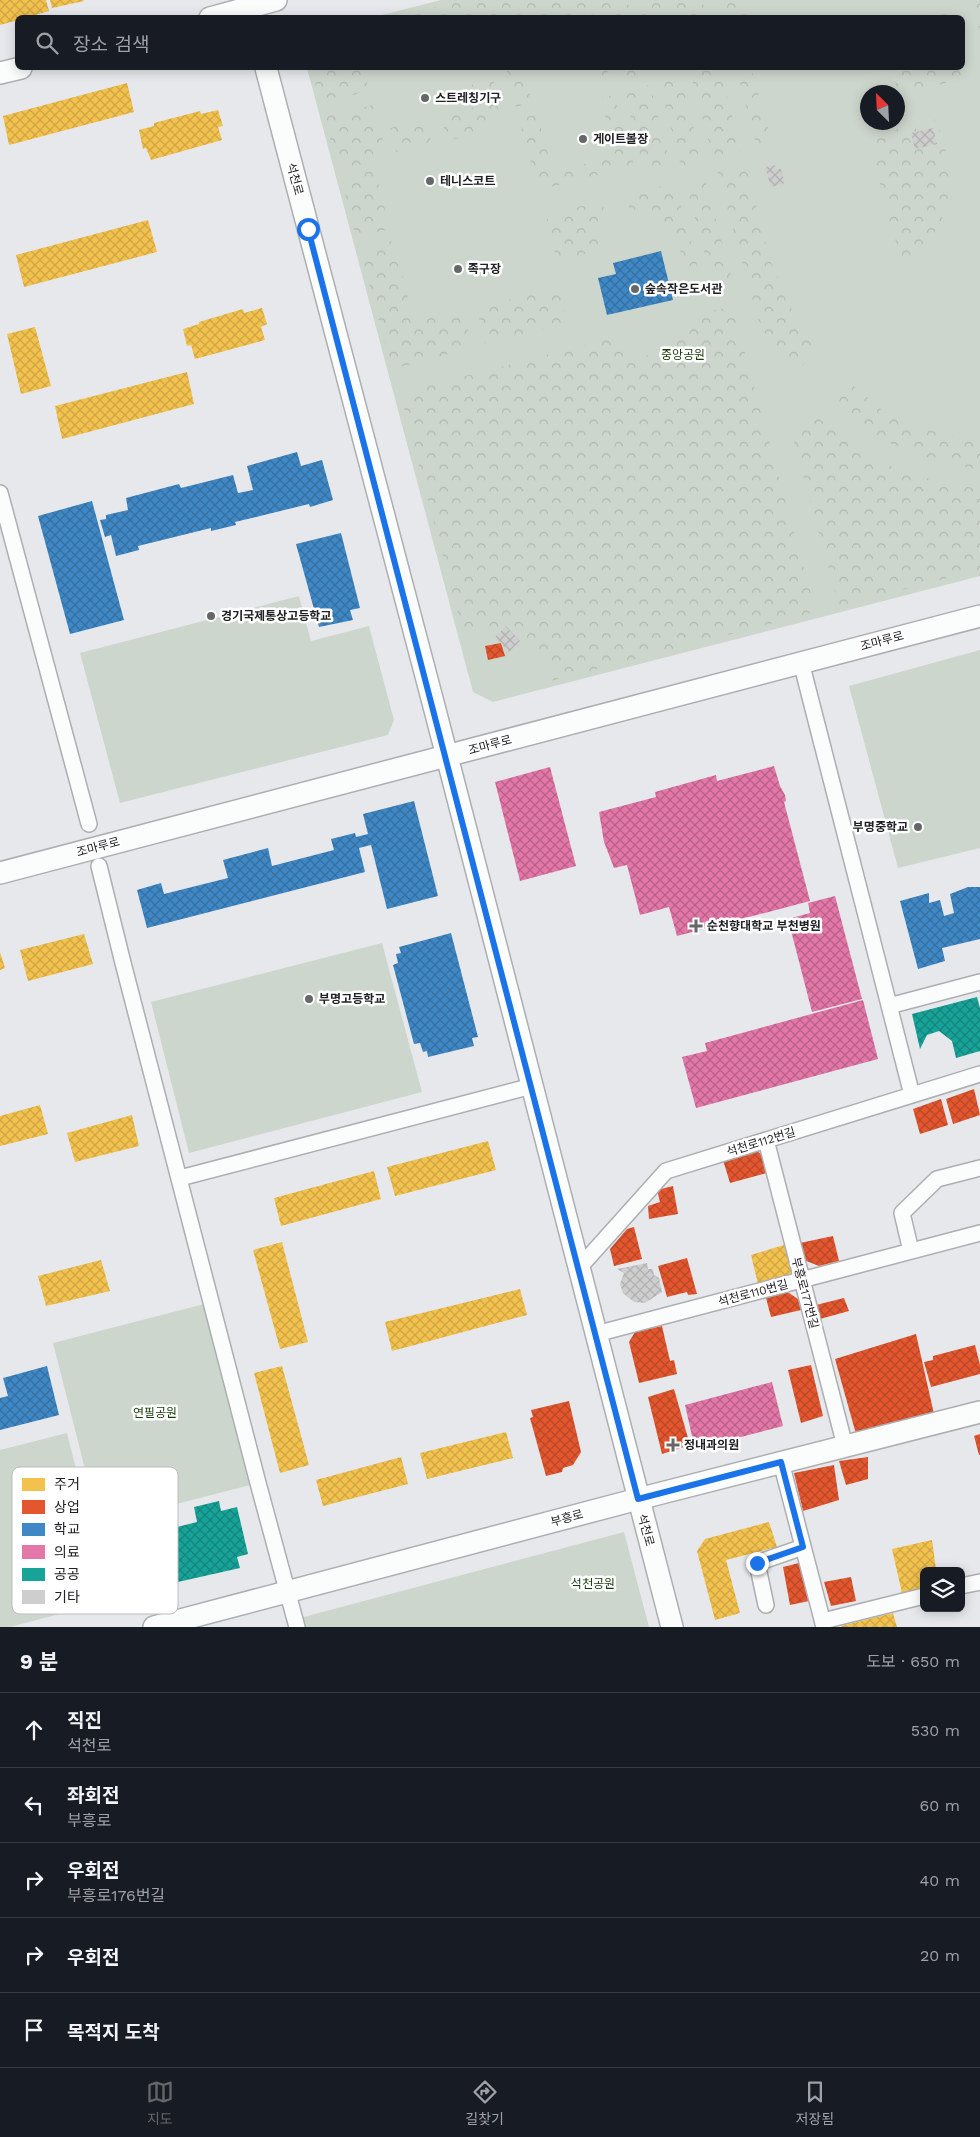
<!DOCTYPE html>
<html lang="ko">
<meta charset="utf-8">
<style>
body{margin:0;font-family:"Work Sans","Noto Sans KR",sans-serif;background:#20242c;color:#f1f3f6}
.controls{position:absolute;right:15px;bottom:15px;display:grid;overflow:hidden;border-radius:8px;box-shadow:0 2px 12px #0003}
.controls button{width:45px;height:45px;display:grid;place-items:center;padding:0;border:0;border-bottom:1px solid #363941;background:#171b24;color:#f1f3f6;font:25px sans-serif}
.compass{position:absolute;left:860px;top:85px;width:45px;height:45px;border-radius:50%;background:#171b24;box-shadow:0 2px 12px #0003;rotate:336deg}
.stop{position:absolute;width:15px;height:15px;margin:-11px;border:4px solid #1a73e8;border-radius:50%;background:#fff}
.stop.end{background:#1a73e8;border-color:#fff;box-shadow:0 1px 5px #0008}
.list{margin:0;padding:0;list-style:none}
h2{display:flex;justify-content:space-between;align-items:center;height:65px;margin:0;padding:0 20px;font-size:21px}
h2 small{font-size:16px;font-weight:400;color:#9ea1a6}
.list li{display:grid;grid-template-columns:32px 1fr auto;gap:15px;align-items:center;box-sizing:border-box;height:75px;padding:0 20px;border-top:1px solid #363941}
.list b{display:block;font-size:19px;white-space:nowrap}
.list p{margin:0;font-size:16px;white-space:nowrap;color:#9ea1a6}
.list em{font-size:16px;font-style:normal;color:#9ea1a6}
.icon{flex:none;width:28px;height:28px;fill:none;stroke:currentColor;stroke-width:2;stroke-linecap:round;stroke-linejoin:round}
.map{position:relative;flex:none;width:980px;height:1627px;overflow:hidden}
.search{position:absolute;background:#171b24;box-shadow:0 2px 12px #0003;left:15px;right:15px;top:15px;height:55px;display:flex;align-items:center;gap:12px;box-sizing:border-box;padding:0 18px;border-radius:8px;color:#9ea1a6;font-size:19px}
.sheet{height:440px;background:#171b24}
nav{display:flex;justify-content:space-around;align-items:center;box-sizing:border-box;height:70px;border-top:1px solid #363941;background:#171b24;font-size:14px;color:#9ea1a6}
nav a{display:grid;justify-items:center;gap:2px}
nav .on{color:#666769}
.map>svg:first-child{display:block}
</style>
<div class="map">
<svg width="980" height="1627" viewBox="0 0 980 1627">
<defs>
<pattern id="forest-crowns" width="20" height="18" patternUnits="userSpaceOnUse" patternTransform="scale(1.25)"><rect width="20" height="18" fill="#cdd6cd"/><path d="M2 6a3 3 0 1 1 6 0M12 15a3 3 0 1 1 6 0" fill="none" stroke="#b0b7b0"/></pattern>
<pattern id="homes-cross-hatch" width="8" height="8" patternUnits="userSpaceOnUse" patternTransform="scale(1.25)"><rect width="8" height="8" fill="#f2c14e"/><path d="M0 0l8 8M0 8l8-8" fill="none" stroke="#cfa644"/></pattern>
<pattern id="shops-cross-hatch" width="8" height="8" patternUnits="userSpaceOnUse" patternTransform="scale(1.25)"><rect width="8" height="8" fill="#e4572e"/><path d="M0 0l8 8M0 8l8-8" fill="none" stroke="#b84827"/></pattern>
<pattern id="schools-cross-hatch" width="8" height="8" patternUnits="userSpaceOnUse" patternTransform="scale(1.25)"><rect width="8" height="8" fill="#3f88c5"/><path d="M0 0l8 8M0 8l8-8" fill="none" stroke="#346fa0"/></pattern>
<pattern id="health-cross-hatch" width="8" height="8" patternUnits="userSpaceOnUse" patternTransform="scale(1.25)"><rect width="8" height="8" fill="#e377a8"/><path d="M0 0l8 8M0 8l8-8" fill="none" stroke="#b86188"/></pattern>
<pattern id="public-cross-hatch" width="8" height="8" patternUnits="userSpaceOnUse" patternTransform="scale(1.25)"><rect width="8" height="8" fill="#17a398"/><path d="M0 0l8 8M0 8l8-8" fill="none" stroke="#14847c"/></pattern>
<pattern id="building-cross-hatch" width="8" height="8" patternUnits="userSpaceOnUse" patternTransform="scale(1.25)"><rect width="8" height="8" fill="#cfcecf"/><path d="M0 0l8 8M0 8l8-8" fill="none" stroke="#b1b1b1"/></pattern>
</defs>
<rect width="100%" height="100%" fill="#e7e8ec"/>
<path fill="#cdd6cd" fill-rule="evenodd" d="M441,0H980V576L493,702L473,692L307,68H962V18L374,17ZM868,92H898V122H868Z
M299,596L311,641L369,626L394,720L388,735L120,803L80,653Z
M980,650V848L898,868L849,686Z
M382,943L422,1092L189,1153L151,1002Z
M212,1302L258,1483L99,1524L53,1343Z
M67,1433L109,1601L10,1627H0V1450Z
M624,1532L649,1627H298L296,1619Z"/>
<path fill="url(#forest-crowns)" d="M462,0H589L594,17H399Z
M599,0H627L632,17H604Z
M636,0H659L663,17H641Z
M670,0H702L707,17H675Z
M718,0H745L750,17H722Z
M980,0V35L972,1Z
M948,9L950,17H908Z
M963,64L966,78L898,95L892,68H962Z
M311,68H364L369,91L320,103Z
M506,68H523L532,102L516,107Z
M594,68H607L610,80L598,83Z
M618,68H645L648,75L621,82Z
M689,68H720L741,151L713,158Z
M736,68H751L772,143L757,147Z
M487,76L493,80L500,109L487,118L484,132L451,140L446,135L441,116L475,107L470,89L476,78Z
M680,77L702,160L681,166L659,83Z
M650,85L672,169L643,166L624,92Z
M614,95L634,166L538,190L519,119L537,114L553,172L616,156L600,98Z
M373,105L384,144L375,156L376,161L339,170L324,117Z
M937,119L952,175L948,197L942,219L926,249L908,266C885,227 880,180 871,136L911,126L915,127L917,132L911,133L915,149L937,144L933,128L927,129L926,123Z
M427,120L431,138L428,143L396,152L390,128Z
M745,163L770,260L796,319L819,349L797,371L764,332L757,316L717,170Z
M375,170L390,229L356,237L341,178Z
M704,176L732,279L713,284L685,181Z
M675,183L703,287L691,291L674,228L649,215L632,219L626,195Z
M602,201L608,226L599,228L600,245L590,248L588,253L557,261L546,215Z
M393,241L414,321L454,312L465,317L472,348L392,369L360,250Z
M553,288L560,292L568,323L485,344L477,308Z
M732,306L816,612L551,681L547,667L506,626L463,633L400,393L623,335L630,360L668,350L691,316Z
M847,380L885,413L928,430L980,441V470C935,462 883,445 846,418C839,413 833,405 826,399Z
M812,412L851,446L894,468L943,483L980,489V570L839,606L791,431Z"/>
<path fill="url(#homes-cross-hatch)" d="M0,0H46L49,11L25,18H18V20L0,25Z
M50,0H83L84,1L52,8Z
M127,83L134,112L9,145L3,116Z
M218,110L223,126L218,127L222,140L151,160L146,148L143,149L139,130L154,126V123L200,111L201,114Z
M148,220L157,252L24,287L16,255Z
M262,308L267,324L261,327L265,340L195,359L191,345L187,346L183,329L199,324V322L243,309L244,313Z
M35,327L51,386L21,394L7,334Z
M187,372L194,404L62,439L55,406Z
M84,934L93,964L28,981L20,950Z
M0,952L5,968L0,970Z
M40,1105L48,1134L0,1146V1116Z
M132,1115L139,1146L75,1162L67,1133Z
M488,1141L496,1170L395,1196L387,1167Z
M374,1171L381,1199L281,1226L274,1198Z
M282,1242L308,1342L280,1349L253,1250Z
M787,1244L794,1270L792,1275L758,1284L751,1255Z
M101,1260L110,1291L46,1306L38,1276Z
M520,1289L527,1315L392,1351L385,1322Z
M282,1366L309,1465L280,1473L254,1373Z
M506,1432L513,1458L427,1479L420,1453Z
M401,1457L408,1484L323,1506L316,1480Z
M769,1522L777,1547L726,1560L740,1613L715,1620L697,1551L705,1539Z
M932,1540L936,1569L924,1571V1587L902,1593L892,1549Z
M893,1613L897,1627H841V1626Z"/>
<path fill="url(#shops-cross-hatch)" d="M501,643L505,656L488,660L485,646Z
M974,1089L980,1115L953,1124L946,1099Z
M941,1099L948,1125L920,1134L913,1109Z
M756,1150L763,1156L767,1173L730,1183L723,1160Z
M673,1186L678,1214L649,1219L648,1206L660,1202L657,1190Z
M634,1227L642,1259L614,1266L610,1249L627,1229Z
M833,1236L839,1261L819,1266L804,1260L800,1243Z
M687,1258L697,1294L688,1295L687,1292L667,1297L658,1266Z
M786,1291L798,1299L801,1310L771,1317L766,1298Z
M844,1298L849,1311L820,1319L816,1305Z
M662,1326L670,1361L674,1360L677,1374L639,1383L629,1342L635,1332Z
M916,1334L934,1414L856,1434L835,1359Z
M975,1345L980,1365V1374L931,1387L924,1362L933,1360V1356Z
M811,1365L823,1416L801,1423L788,1370Z
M674,1389L690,1445L662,1454L648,1397Z
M569,1401L581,1452L573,1465L563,1468L562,1472L546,1476L530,1418L533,1417L531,1410Z
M980,1434V1455H979L974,1436Z
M868,1457V1479L846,1485L839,1461Z
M834,1465L839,1500L803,1511L794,1473Z
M799,1563L809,1601L790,1605L783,1567Z
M851,1577L856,1601L831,1606L824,1582Z"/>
<path fill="url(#schools-cross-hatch)" d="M661,251L673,300L607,315L598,278L616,274L613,263Z
M297,452L301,466L322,460L333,500L310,507L309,504L235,522L236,525L211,531V528L138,546L139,550L116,556L111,535L105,537L100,520L106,519V515L128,510L126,498L179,484L181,488L233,475L238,493L253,490L247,466Z
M92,501L124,620L70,634L38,516Z
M341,533L360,608L350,610L353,620L319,627L296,544Z
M414,801L438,896L387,909L371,845L359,848L365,872L147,928L137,890L161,883L164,894L228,878L223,860L268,848L272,866L334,850L331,839L355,833L356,837L368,834L363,814Z
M968,887H980V939L942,948L945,961L918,969L900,901L929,893V903L940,900L944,916L954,913L950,894Z
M451,933L478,1037L472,1038L474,1046L428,1057L427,1051L423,1052L420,1043L414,1044L393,965L398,963L396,954L401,953L399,947Z
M47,1366L59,1415L0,1430V1398L8,1396L3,1378Z"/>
<path fill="url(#health-cross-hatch)" d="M774,766L780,786L785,795L786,801L784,802L810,901L677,936L669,907L640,915L627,865L614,868L604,842L599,812L656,797L655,792L716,775L717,781Z
M550,767L576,866L520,881L495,782Z
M835,896L862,999L812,1012L788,919L810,913L808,903Z
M863,1000L878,1059L696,1108L682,1057L707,1051L705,1043Z
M772,1382L783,1426L710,1445L708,1441L694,1445L685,1405Z"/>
<path fill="url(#public-cross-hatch)" d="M977,997L980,1008V1051L956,1058L952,1041L939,1031L927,1035L920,1049L912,1014Z
M219,1501L221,1511L237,1507L248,1554L237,1557L240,1568L169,1584L157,1532L197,1522L194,1507Z"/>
<path fill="url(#building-cross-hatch)" d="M933,128L937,144L915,149L911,133Z
M775,165L776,170L781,169L785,183L771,187L765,167Z
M506,626L520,641L509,652L495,637Z
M647,1263L648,1269H653L654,1275L659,1278L662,1292L645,1303L634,1302L623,1293L620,1284L624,1273L617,1269Z"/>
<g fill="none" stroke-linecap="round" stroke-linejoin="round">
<defs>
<path id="street" d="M0,493L89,824
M801,662L912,1095
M99,866L123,963L258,1483L297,1627
M889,1006L980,982
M766,1140L845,1446
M180,1178L532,1086
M911,1251L902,1213L937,1179L980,1168
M579,1268L666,1171L980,1074
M596,1334L980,1233
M781,1462L824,1627
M961,1586L980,1582
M766,1605L757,1563L803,1547
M823,1621L924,1596"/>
<path id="secondary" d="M210,18L276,0
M266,68L435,710L672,1627
M0,73L21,68
M0,873L980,616
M154,1627L638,1499L980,1412"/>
</defs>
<use href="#street" stroke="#adaeb1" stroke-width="18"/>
<use href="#secondary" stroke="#adaeb1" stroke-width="24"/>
<use href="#street" stroke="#fbfcfc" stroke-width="15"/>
<use href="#secondary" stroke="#fbfcfc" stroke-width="21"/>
</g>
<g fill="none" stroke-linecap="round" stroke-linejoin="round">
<path stroke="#1a73e8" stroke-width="6" d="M308,229L638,1499L781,1462L803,1547L757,1563"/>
</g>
<g fill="#666769" stroke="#fff" stroke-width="2">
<circle cx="425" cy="98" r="5"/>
<circle cx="583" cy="139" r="5"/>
<circle cx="430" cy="181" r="5"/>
<circle cx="458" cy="269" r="5"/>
<circle cx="635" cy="289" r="5"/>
<circle cx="211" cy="616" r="5"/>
<circle cx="918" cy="827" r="5"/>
<path d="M693.5 918.5h5v5h5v5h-5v5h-5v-5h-5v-5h5z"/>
<circle cx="309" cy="999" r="5"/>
<path d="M670.5 1437.5h5v5h5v5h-5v5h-5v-5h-5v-5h5z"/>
</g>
<g text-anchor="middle" stroke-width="5" stroke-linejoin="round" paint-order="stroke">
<g font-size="12" font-weight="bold" fill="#202123" stroke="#fff" text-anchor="start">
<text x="435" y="102">스트레칭기구</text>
<text x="593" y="143">게이트볼장</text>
<text x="440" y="185">테니스코트</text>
<text x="468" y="273">족구장</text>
<text x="645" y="293">숲속작은도서관</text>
<text x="221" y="620">경기국제통상고등학교</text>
<text x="908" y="831" text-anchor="end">부명중학교</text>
<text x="707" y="930">순천향대학교 부천병원</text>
<text x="319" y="1003">부명고등학교</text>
<text x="684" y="1449">정내과의원</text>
</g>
<g font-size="12" fill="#202123" stroke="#fff">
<text transform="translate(295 179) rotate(75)" y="4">석천로</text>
<text transform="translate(882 641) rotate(-15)" y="4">조마루로</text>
<text transform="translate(490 745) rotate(-15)" y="4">조마루로</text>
<text transform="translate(98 847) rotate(-15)" y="4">조마루로</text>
<text transform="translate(761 1142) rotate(-17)" y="4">석천로112번길</text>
<text transform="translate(753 1293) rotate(-15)" y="4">석천로110번길</text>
<text transform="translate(805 1293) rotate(75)" y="4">부흥로177번길</text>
<text transform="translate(567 1518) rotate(-15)" y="4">부흥로</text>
<text transform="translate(646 1530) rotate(75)" y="4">석천로</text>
</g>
<g font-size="12" fill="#193c0d" stroke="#fff">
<text x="683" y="359">중앙공원</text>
<text x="155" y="1417">연필공원</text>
<text x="593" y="1588">석천공원</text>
</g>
</g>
<rect x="12" y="1467" width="166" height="147" rx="8" fill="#fff" stroke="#bcbcbd" stroke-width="1"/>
<rect x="22" y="1478" width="23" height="13" fill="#f2c14e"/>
<rect x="22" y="1500" width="23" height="14" fill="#e4572e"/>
<rect x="22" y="1523" width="23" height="13" fill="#3f88c5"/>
<rect x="22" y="1545" width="23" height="14" fill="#e377a8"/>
<rect x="22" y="1568" width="23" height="13" fill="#17a398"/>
<rect x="22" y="1590" width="23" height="14" fill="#cfcecf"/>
<g font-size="14" fill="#202123">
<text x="54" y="1489">주거</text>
<text x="54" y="1512">상업</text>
<text x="54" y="1534">학교</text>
<text x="54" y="1557">의료</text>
<text x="54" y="1579">공공</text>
<text x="54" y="1602">기타</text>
</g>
</svg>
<div class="controls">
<button><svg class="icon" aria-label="layers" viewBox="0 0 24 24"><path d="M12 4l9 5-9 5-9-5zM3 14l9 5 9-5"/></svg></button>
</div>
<svg class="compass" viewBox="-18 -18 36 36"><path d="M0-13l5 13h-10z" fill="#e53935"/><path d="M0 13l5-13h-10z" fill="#9ea1a6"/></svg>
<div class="stop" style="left:308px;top:229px"></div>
<div class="stop end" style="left:757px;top:1563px"></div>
<div class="search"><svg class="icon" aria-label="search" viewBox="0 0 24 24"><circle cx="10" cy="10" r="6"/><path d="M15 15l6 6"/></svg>장소 검색</div>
</div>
<section class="sheet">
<h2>9 분<small>도보 · 650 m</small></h2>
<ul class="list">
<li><svg class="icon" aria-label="ahead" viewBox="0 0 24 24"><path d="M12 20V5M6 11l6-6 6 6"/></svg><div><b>직진</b><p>석천로</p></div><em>530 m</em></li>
<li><svg class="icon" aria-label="left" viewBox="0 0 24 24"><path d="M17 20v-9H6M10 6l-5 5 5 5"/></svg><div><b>좌회전</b><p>부흥로</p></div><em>60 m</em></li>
<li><svg class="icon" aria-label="right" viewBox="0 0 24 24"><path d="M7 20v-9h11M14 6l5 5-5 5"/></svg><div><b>우회전</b><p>부흥로176번길</p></div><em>40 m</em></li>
<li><svg class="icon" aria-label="right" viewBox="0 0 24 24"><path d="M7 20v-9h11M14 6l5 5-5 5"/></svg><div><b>우회전</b></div><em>20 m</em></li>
<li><svg class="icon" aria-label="arrive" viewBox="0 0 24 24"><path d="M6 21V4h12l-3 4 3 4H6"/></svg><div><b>목적지 도착</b></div></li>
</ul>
</section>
<nav>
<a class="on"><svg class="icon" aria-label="map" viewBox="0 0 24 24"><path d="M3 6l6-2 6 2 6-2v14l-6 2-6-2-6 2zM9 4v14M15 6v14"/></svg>지도</a>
<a><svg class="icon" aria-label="directions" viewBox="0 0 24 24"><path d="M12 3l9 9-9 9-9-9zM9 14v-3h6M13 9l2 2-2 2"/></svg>길찾기</a>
<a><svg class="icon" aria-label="saved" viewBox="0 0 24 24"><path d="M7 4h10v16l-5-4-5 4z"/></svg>저장됨</a>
</nav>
